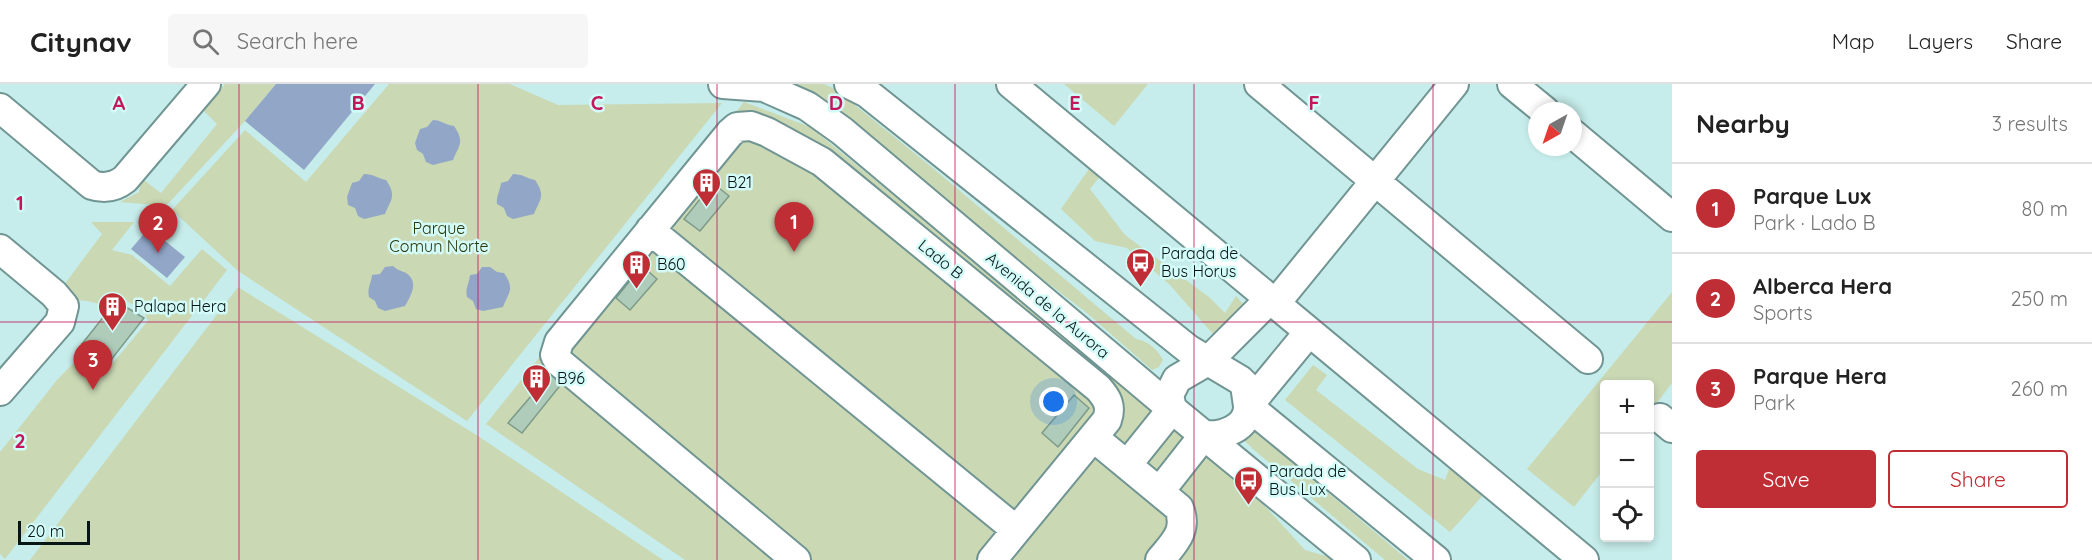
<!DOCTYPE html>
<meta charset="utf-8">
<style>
body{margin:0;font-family:Quicksand,sans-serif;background:#f6f6f6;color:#222}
.controls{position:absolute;right:18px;bottom:18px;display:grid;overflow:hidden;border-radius:6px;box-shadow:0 3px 9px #0003}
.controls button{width:54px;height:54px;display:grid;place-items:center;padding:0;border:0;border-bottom:2px solid #e0e0e0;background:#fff;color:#222;font:30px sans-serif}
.compass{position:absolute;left:1528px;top:18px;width:54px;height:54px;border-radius:50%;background:#fff;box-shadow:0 3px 9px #0003;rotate:220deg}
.scale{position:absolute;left:18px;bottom:15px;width:72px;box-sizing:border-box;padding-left:6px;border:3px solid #071515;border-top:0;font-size:16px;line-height:21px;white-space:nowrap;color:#071515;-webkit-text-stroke:4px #d3fbf8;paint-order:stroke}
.you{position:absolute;left:1054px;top:318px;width:21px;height:21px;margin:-15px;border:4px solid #fff;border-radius:50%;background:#1a73e8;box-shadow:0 0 0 9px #1a73e833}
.badge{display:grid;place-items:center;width:39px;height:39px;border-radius:50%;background:#be2e34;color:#fff;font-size:20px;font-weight:700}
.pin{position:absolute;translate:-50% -50px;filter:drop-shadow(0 2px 3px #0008)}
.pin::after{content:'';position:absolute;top:32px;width:21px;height:18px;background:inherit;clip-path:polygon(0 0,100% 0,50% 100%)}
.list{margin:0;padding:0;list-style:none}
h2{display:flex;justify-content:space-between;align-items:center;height:78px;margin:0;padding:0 24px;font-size:26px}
h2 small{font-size:20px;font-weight:400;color:#767676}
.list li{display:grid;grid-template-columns:39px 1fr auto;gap:18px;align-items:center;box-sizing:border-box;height:90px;padding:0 24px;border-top:2px solid #e0e0e0}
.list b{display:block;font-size:22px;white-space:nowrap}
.list p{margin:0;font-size:20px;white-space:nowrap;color:#767676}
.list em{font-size:20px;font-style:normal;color:#767676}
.actions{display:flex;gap:12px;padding:18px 24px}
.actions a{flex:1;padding:14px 0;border:2px solid #be2e34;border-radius:6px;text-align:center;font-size:21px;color:#be2e34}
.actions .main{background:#be2e34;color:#fff}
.icon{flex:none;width:33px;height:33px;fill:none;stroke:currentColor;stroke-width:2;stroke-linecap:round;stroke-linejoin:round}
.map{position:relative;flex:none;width:1672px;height:476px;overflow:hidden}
header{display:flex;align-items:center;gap:36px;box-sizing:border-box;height:84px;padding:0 30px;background:#fff;border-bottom:2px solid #e0e0e0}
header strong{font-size:28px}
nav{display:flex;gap:33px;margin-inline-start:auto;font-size:21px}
.search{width:420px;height:54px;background:#f6f6f6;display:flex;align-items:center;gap:15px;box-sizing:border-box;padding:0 21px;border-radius:6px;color:#767676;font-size:22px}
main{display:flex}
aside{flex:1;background:#fff}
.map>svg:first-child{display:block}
</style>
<header>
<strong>Citynav</strong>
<div class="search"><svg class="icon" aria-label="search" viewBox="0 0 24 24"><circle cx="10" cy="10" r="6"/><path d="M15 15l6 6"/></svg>Search here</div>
<nav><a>Map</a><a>Layers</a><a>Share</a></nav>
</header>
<main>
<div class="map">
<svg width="1672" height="476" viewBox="0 0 1672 476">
<rect width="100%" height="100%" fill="#c6edeb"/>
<path fill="#cad8b4" d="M225,0H276L245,37L166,122L120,118L139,108L141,94L161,109L217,40L203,26Z
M389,0H510L558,21L722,19L467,337L238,187L172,126L245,46L306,98Z
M787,0H824L835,5L929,81L1136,255C1148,257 1157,265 1163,276L1159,283L1152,286L1087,229L999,162L854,39L832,21Z
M1064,0H1148L1114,42Z
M744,18L810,43L1234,388L1305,466L1339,476H685L486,340Z
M1091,82L1101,91L1090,105L1125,151L1209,213L1225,229L1236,212L1248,225L1220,258L1169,200L1127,164L1095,157L1061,125Z
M91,138H134L112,166L132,171L170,202L202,165L227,186L5,475L0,470V368L57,296L83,269L106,287L148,237L144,228L118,211L105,223C92,216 82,216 68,217L64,201L102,150Z
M238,203L478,352L663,476H30Z
M1672,208V299L1650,328V300H1604V385L1574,423L1527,385Z
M1313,281L1327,291L1316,306L1418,385L1445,396L1451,380L1486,408L1450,448L1285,316Z
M1245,348H1256L1408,476H1385L1253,365L1244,356Z"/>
<path fill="#92a7c8" d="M276,0H375L304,86L245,37Z
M433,36C441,36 446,41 454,42C465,58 459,61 453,76L433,81L426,78L423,70L417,66L415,59L420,45L427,43Z
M364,90C373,90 377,94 386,96C397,112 391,115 385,130L364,135L358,132L355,124L348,121L347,113L352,99L359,97Z
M513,90C522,90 526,94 535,96C546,112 540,115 534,130L513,135L507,132L504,124L497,120C496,112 500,107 501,99L508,97Z
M149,144L185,173L167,194L131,165Z
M393,182C397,186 402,187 406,189C420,198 410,213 405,222L385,227L378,224L375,217L369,213C367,204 371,200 372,191L380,190L385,183Z
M482,183H490L497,188L504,189C515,205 509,208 503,223L483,227L476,225L473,217L467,213C465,205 469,200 470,191L477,190Z"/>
<path fill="#afccba" stroke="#7e9a88" stroke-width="1.5" d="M713,99L729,112L700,147L684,135Z
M642,182L657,195L630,226L616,214Z
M116,217L144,234L107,281L82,260Z
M551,289L563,298L522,349L508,339Z
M1074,311L1089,324L1058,363L1042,349Z"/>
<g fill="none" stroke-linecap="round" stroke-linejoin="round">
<defs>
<path id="minor" d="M723,0L764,3L807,22L842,47L1172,325L1356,476
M849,0L867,9L1188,265L1240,296L1245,301L1248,322L1436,476
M1011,0L1584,476
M1259,0L1588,275
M1512,0L1545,27
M0,24L92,101C104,105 115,103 125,95L206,0
M1573,50L1672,133
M650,146L1016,446
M0,165L54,210L64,222L60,238L0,307
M1275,220L1454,0
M1660,334L1672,344
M1093,353L1179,424C1188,447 1174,459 1160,476
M1127,381L1172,325L1169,311L1177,295L1208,277L1270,215
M1160,407L1204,351C1222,353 1249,344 1248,322L1309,248
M796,476L559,278L555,271L559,258L730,49L737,43L751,42L767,48L822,78L1098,304C1107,314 1112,322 1107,336L992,476"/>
</defs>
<use href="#minor" stroke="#719593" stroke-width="32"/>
<use href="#minor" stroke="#fff" stroke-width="28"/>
</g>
<path fill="none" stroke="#c2185b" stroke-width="1.5" stroke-opacity="0.55" d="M239,0V476M478,0V476M717,0V476M955,0V476M1194,0V476M1433,0V476M0,238H1672"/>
<defs>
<symbol id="building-pin" viewBox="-11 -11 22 30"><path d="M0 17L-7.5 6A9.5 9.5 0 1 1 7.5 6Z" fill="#be2e34" stroke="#d3fbf8"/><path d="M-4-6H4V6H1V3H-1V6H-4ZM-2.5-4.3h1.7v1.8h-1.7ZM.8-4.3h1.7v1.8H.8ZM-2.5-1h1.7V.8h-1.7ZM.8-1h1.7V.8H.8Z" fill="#fff"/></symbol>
<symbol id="bus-pin" viewBox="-11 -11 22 30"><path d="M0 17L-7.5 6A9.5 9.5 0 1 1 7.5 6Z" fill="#be2e34" stroke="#d3fbf8"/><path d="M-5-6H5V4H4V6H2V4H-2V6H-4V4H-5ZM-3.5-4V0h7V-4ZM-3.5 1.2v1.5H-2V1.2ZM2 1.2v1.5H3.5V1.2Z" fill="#fff"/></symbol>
</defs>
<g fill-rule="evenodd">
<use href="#building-pin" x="690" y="82" width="33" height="45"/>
<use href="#bus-pin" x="1124" y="162" width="33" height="45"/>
<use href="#building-pin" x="620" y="164" width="33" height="45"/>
<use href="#building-pin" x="96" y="206" width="33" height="45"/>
<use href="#building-pin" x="520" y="278" width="33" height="45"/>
<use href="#bus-pin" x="1232" y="380" width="33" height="45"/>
</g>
<g text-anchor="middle" stroke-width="5" stroke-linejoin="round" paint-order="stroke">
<g font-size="16" fill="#071515" stroke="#d3fbf8" text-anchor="start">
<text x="727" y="104">B21</text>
<text x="1161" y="175">Parada de<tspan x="1161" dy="18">Bus Horus</tspan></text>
<text x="657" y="186">B60</text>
<text x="134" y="228">Palapa Hera</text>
<text x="557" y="300">B96</text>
<text x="1269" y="393">Parada de<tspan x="1269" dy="18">Bus Lux</tspan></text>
</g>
<g font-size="16" fill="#29360a" stroke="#d3fbf8">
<text x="439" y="150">Parque<tspan x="439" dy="18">Comun Norte</tspan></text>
</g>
<g font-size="16" fill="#071515" stroke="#d3fbf8">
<text transform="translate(941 175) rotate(39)" y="6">Lado B</text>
<text transform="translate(1048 221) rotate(40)" y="6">Avenida de la Aurora</text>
</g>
</g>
<g font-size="20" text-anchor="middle" font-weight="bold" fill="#c2185b" stroke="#d3fbf8" stroke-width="5" stroke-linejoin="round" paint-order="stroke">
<text x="119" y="26">A</text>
<text x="358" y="26">B</text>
<text x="597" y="26">C</text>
<text x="836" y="26">D</text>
<text x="1075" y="26">E</text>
<text x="1314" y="26">F</text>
<text x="20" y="126">1</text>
<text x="20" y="364">2</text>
</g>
</svg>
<div class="controls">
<button>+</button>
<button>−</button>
<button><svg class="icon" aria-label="locate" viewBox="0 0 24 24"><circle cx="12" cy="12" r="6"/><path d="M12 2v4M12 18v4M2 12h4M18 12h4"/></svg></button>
</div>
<svg class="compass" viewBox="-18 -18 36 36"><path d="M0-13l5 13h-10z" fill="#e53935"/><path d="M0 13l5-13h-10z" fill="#767676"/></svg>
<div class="scale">20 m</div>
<div class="you"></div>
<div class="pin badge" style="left:794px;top:168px">1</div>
<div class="pin badge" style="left:158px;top:169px">2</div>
<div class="pin badge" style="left:93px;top:306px">3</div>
</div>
<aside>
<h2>Nearby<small>3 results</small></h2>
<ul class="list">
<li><span class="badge">1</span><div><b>Parque Lux</b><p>Park · Lado B</p></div><em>80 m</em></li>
<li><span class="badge">2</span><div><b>Alberca Hera</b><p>Sports</p></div><em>250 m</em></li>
<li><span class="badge">3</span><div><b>Parque Hera</b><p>Park</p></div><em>260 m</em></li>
</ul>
<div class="actions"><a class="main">Save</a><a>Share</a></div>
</aside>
</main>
